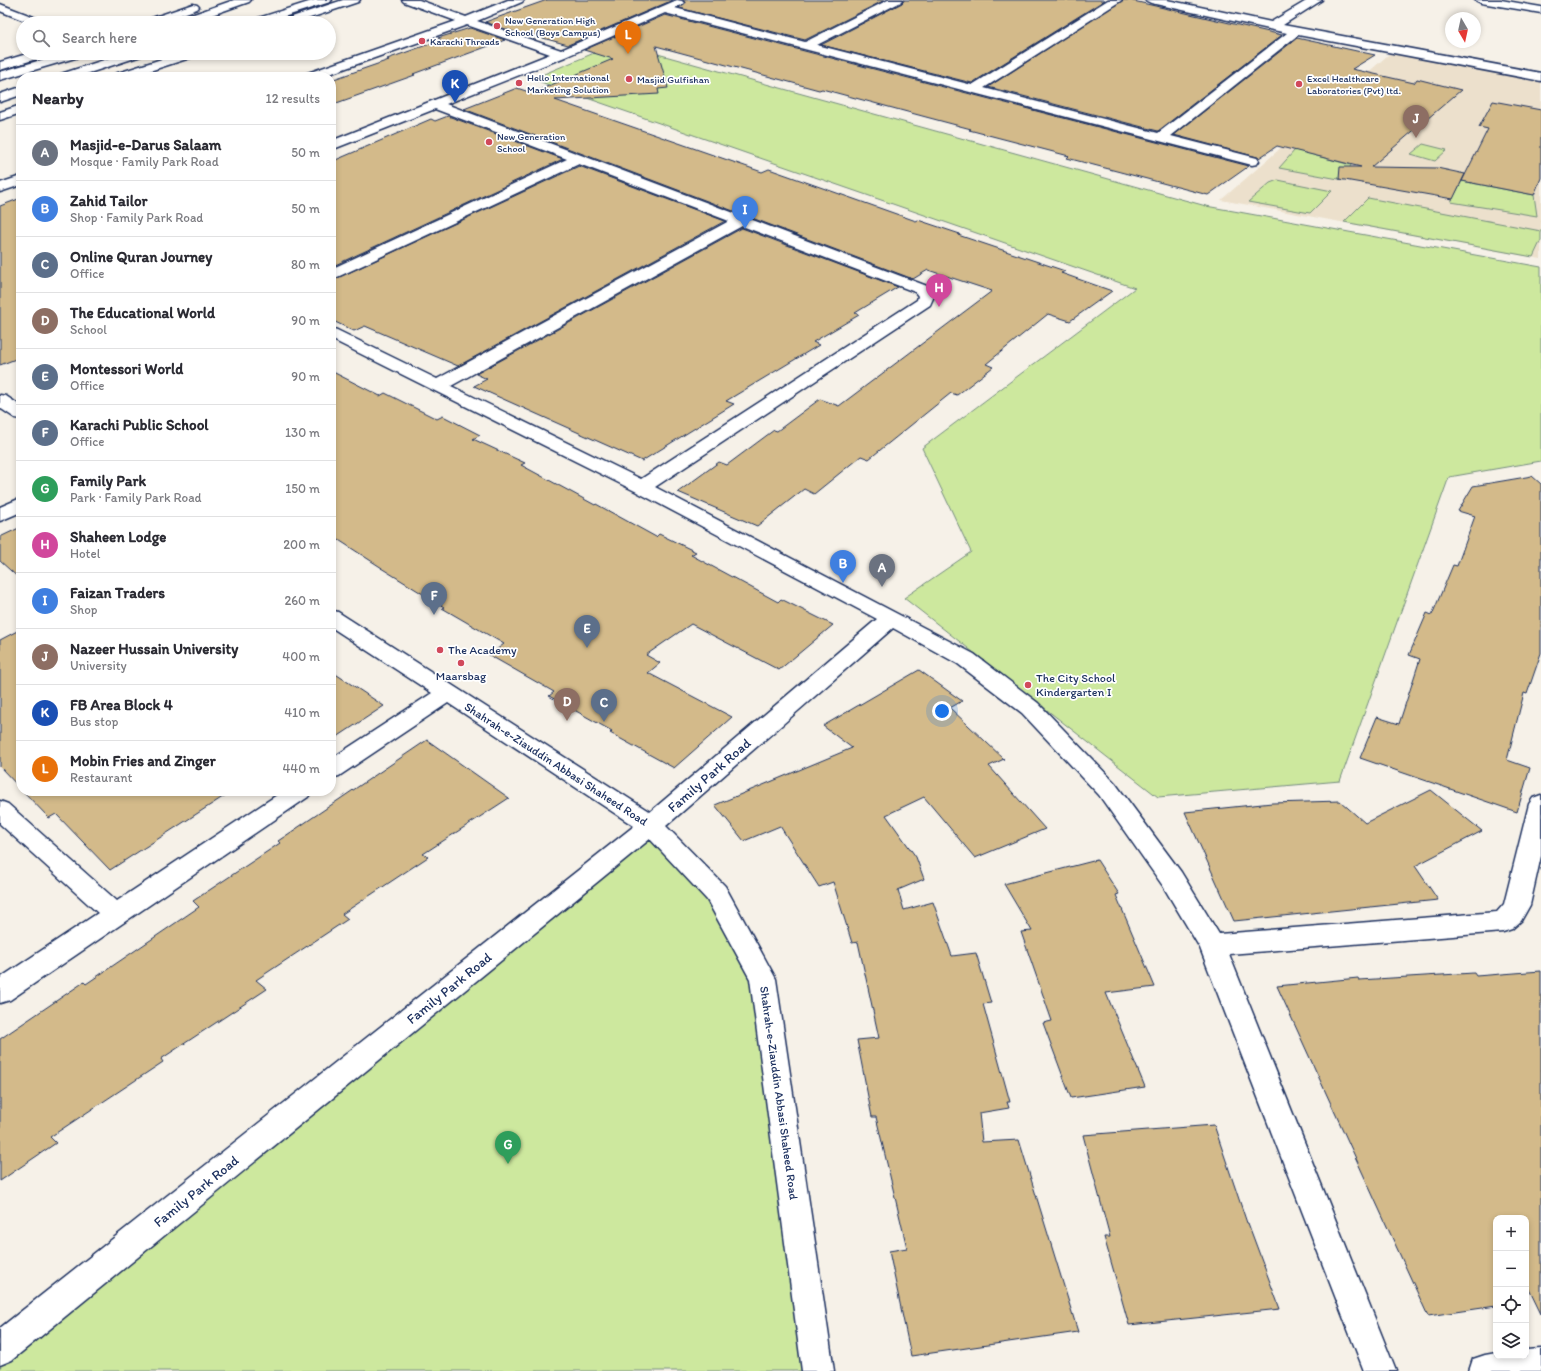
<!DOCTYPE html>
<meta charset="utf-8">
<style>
body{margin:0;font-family:Itim,sans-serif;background:#f7f7f7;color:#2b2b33}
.controls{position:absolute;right:12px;bottom:12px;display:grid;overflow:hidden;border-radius:8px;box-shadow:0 2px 6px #0003}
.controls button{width:36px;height:36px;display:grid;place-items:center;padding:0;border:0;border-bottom:1px solid #e1e1e2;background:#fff;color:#2b2b33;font:20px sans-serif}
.compass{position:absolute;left:1445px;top:12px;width:36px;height:36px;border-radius:50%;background:#fff;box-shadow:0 2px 6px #0003;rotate:171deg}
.you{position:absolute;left:942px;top:711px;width:14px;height:14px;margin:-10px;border:3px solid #fff;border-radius:50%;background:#1a73e8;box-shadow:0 0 0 6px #1a73e833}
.badge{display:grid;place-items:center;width:26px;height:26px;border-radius:50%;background:#1a73e8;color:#fff;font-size:13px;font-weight:700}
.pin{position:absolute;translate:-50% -33px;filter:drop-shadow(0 1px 2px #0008)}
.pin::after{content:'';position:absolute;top:21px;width:14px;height:12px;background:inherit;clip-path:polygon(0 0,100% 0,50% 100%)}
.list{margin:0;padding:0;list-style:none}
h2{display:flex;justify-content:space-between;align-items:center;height:52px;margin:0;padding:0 16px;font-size:17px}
h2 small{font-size:13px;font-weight:400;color:#7c7c81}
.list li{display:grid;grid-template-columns:26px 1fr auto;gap:12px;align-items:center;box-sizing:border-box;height:56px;padding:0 16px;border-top:1px solid #e1e1e2}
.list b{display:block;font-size:15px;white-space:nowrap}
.list p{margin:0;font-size:13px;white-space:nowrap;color:#7c7c81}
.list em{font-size:13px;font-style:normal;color:#7c7c81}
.icon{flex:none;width:22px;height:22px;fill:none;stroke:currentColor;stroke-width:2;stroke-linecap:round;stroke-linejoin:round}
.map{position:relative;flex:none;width:1541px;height:1371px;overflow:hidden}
.search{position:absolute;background:#fff;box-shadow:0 2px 6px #0003;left:16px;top:16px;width:320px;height:44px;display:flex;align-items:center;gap:10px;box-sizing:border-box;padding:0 14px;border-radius:22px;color:#7c7c81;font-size:15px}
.panel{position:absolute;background:#fff;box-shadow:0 2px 6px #0003;left:16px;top:72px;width:320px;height:724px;border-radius:16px}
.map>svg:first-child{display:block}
</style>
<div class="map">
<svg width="1541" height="1371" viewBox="0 0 1541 1371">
<rect width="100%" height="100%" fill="#f6f1e8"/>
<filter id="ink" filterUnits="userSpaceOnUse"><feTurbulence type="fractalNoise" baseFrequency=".025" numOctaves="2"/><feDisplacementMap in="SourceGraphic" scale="8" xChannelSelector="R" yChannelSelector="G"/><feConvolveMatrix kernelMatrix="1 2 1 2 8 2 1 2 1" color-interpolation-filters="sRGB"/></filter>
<g filter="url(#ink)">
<path fill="#ece0cc" d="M1395,49L1541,77V259L1221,200Z"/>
<path fill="#cde89e" stroke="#748c7e" d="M618,43L1206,206L1541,267V461L1449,477L1340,781L1158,797L904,598L971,552L922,448L1135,288L532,79Z
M1423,144L1447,150L1435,161L1411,154Z
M1295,150L1351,165L1344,180L1279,168Z
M1278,180L1332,191L1310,213L1248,202L1270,183Z
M1462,181L1534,195L1537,216L1451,202Z
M1368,198L1541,231V240L1533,257L1344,222Z
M651,825L716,893L763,979L814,1371H0V1349Z"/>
<path fill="#d3ba8a" stroke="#1b2f5e" d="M547,0H673L568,45L525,33L520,34L485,22Z
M683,0H885L805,40L679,8L685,3Z
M904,0H1105L972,83L821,45L902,3Z
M1123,0H1129L1282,35L1158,131L988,87Z
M665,15L1249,166L1208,195L1067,158L1069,156L969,130L971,129L926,117L822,89L819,90L656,46L668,88L658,89L659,94L555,100L762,172L769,169L916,221L918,220L960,234L958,235L1065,271L1061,273L1112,291L1070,321L1048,314L986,364L993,367L957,395L951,393L869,459L861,456L814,494L804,489L757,526L678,492L719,462L727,465L774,430L777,431L820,399L839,406L992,291L928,270L913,279L464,109L517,88L532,93L613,59L584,50Z
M470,28L505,40L413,74L415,75L331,105V80L389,60L387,59L441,40L438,38Z
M1297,38L1375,55L1352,69L1414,83L1417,79L1461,90L1371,167L1437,168L1465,174L1453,199L1339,179L1340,167H1361L1277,146L1259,158L1257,157L1174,135Z
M1493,101L1541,110V178L1534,195L1462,181L1488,129L1479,127Z
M448,116L563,159L331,267V162L431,119L435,121Z
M579,166L725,221L458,366L365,326L354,331L331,320V281Z
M21,198V357L0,365V206Z
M742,228L898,287L855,313L859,315L813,342L819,345L726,401L734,404L642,461L474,386L487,379L476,374Z
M331,371L380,396L385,393L437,419L443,416L480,435L473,439L525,463L521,465L595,505L596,504L656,537L659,534L696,552L691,555L778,602L781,599L833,625L779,670L691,624L646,655L660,663L648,673L732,717L674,768L610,733L612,731L549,696L554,692L489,655L504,644L442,608L444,607L381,568H382L331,535Z
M1532,476L1541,484V653L1527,694L1524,693L1507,760L1530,768L1517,812L1360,758L1377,717L1399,724L1420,659L1409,655L1427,613L1432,615L1453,565L1457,566L1475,516L1458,511L1473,486Z
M21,527V580L0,561V537Z
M21,629V789L0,767V640Z
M919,670L962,701L950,708L1004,759L989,766L1045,829L975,858L924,797L886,815L916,857L924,879L898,890L904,910L933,902L952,956L976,953L991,1003L983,1004L1010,1102H1007L1009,1108L979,1113L982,1142L1019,1140L1078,1332L911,1356L889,1251L907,1248L876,1117H872L857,1040L879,1038L858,942L852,943L833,882L819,887L780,826L744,841L715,805L852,748L823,726Z
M331,671L384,706L331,741Z
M427,740L509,798L423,854L428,857L342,914L348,919L256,980L267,989L161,1059L163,1062L50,1137L56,1143L0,1181V1039L84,982L86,984L199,907L193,901L280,843L278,841Z
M1431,790L1482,831L1415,866L1438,900L1234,921L1185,812L1272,803L1340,801L1365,823Z
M23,791H232L110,870L56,814L49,818Z
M1097,860L1119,894L1116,895L1155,987L1106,993L1145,1087L1071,1098L1043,1023L1052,1021L1021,932L1032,931L1004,884Z
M1541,971V1314L1526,1283V1218H1496V1306L1428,1316L1277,986L1358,978L1359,980L1474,973L1476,976Z
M1214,1125L1247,1223H1248L1280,1309L1129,1325L1104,1237H1110L1083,1135Z"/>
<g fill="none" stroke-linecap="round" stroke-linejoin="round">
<defs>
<path id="minor" d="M343,0H360L358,2L295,23H278L280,21Z
M402,0H419L466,17L508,0H524L522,2L477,21L561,50L677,0L682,1L684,3L675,8L805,42L888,0H903L901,2L817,45L972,85L1108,0H1122L984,88L1158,133L1287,33L1151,3L1145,0H1167L1271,22L1308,0H1322L1283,25L1541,73V81L1298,35L1171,136L1257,158L1259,161L1257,164L1252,165L665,13L565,57L446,104L927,286L934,296L930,305L655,487L974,654L1038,703L1115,783L1181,872L1219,934L1497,912L1504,904L1529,804L1533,798L1541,795V856L1530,905L1521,921L1512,929L1503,932L1229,954L1396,1371H1364L1200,948L1163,886L1099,795L1022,713L958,664L893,628L666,826L725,886L776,979L834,1371H802L750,979L707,900L650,839L12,1360L0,1365V1328L634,826L448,703L339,776L331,778V759L432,693L331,627V610L338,612L650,812L877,619L635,491L331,339V328L337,330L437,379L729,221L579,164L331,280V269L567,159L435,109L331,150V141L550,54L467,25L321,77H303L305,74L456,21L404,2ZM742,226L915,292L918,296L917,300L641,479L451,386Z
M0,4L44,21L46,23H30L0,11Z
M30,53H48L46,56L0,70V62Z
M180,53H198L196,56L131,77H113L115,74Z
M21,105V113L0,120V112Z
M21,176V185L0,192V183Z
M0,395L6,396L21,406V419L15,418L0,408Z
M21,498V512L0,521V507Z
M283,791H312L308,797L10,1000L0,1003V978L98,913L0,824V801L8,804L117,901Z
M1541,1349V1371H1469L1473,1359L1485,1355L1496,1353V1356H1526V1350Z"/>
<path id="major" d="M1475,0H1501L1541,7V13L1481,3Z"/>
<path id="highway" d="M234,0H251L249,2L189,23H172L174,21Z
M315,0H332L330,2L265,23H247L249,21Z
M193,4L197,5L199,7L197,9L158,23H141L143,21Z
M65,53H84L82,56L0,80V72Z
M125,53H143L141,56L77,77H59L61,74Z
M21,87V95L0,102V94Z"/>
</defs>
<use href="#minor" stroke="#1b2f5e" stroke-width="3"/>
<use href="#major" stroke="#1b2f5e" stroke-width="3"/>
<use href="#highway" stroke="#1b2f5e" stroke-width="3"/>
<use href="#minor" fill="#fff" fill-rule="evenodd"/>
<use href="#major" fill="#fff" fill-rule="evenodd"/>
<use href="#highway" fill="#fff" fill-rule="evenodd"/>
</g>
</g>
<g fill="#d1495b" stroke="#fff" stroke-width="1.5">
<circle cx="497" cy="26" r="4"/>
<circle cx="422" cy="41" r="4"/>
<circle cx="629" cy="79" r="4"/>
<circle cx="519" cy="83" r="4"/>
<circle cx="1299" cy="84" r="4"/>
<circle cx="489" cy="142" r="4"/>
<circle cx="440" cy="650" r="4"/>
<circle cx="461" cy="663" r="4"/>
<circle cx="1028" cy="685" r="4"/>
</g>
<g text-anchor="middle" stroke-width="3.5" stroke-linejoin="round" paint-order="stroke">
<g font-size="10" fill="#1b2f5e" stroke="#fff" text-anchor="start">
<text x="505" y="24">New Generation High<tspan x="505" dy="12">School (Boys Campus)</tspan></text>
<text x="430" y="45">Karachi Threads</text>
<text x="527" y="81">Hello International<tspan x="527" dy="12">Marketing Solution</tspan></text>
<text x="1307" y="82">Excel Healthcare<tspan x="1307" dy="12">Laboratories (Pvt) ltd.</tspan></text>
<text x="637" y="83">Masjid Gulfishan</text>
<text x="497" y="140">New Generation<tspan x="497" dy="12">School</tspan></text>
</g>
<g font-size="12" fill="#1b2f5e" stroke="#fff" text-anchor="start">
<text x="448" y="654">The Academy</text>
<text x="461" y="680" text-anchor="middle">Maarsbag</text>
<text x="1036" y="682">The City School<tspan x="1036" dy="14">Kindergarten I</tspan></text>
</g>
<g font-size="12" fill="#1b2f5e" stroke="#fff">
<text transform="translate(556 764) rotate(33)" y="4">Shahrah-e-Ziauddin Abbasi Shaheed Road</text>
<text transform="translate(779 1093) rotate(82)" y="4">Shahrah-e-Ziauddin Abbasi Shaheed Road</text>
</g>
<g font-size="14" fill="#1b2f5e" stroke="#fff">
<text transform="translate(709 775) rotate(-41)" y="5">Family Park Road</text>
<text transform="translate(449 988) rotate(-39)" y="5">Family Park Road</text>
<text transform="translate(196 1191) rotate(-39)" y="5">Family Park Road</text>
</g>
</g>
</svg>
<div class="controls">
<button>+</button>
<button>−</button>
<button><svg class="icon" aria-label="locate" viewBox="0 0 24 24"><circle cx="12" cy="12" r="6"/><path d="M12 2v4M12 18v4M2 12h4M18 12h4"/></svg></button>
<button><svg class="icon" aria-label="layers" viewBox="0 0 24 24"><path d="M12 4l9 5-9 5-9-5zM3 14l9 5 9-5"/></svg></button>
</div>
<svg class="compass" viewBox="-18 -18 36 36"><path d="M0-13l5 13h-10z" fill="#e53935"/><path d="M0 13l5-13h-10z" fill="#7c7c81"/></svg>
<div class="you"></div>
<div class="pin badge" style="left:882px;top:587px;background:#6b7280">A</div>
<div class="pin badge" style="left:843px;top:583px;background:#3f7fe0">B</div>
<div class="pin badge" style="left:604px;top:722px;background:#5c6f8a">C</div>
<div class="pin badge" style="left:567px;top:721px;background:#8d6e63">D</div>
<div class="pin badge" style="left:587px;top:648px;background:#5c6f8a">E</div>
<div class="pin badge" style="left:434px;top:615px;background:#5c6f8a">F</div>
<div class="pin badge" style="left:508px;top:1164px;background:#2e9e5b">G</div>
<div class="pin badge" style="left:939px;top:307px;background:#d1479c">H</div>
<div class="pin badge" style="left:745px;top:229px;background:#3f7fe0">I</div>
<div class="pin badge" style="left:1416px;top:138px;background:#8d6e63">J</div>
<div class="pin badge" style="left:455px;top:103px;background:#1a4fb4">K</div>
<div class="pin badge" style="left:628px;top:54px;background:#e8710a">L</div>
<div class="search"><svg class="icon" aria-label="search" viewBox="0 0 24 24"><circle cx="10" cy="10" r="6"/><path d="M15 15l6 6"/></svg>Search here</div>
<section class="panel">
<h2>Nearby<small>12 results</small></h2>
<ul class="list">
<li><span class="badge" style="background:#6b7280">A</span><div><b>Masjid-e-Darus Salaam</b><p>Mosque · Family Park Road</p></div><em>50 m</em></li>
<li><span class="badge" style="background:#3f7fe0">B</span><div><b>Zahid Tailor</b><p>Shop · Family Park Road</p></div><em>50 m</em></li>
<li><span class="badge" style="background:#5c6f8a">C</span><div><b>Online Quran Journey</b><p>Office</p></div><em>80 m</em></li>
<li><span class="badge" style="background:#8d6e63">D</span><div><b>The Educational World</b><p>School</p></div><em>90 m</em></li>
<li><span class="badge" style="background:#5c6f8a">E</span><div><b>Montessori World</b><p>Office</p></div><em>90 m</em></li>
<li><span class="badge" style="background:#5c6f8a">F</span><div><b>Karachi Public School</b><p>Office</p></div><em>130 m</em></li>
<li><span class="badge" style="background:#2e9e5b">G</span><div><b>Family Park</b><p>Park · Family Park Road</p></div><em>150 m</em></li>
<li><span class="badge" style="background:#d1479c">H</span><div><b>Shaheen Lodge</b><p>Hotel</p></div><em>200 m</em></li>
<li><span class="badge" style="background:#3f7fe0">I</span><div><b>Faizan Traders</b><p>Shop</p></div><em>260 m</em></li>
<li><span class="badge" style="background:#8d6e63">J</span><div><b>Nazeer Hussain University</b><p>University</p></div><em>400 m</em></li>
<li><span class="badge" style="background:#1a4fb4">K</span><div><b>FB Area Block 4</b><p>Bus stop</p></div><em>410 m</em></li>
<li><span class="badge" style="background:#e8710a">L</span><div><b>Mobin Fries and Zinger</b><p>Restaurant</p></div><em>440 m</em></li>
</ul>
</section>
</div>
